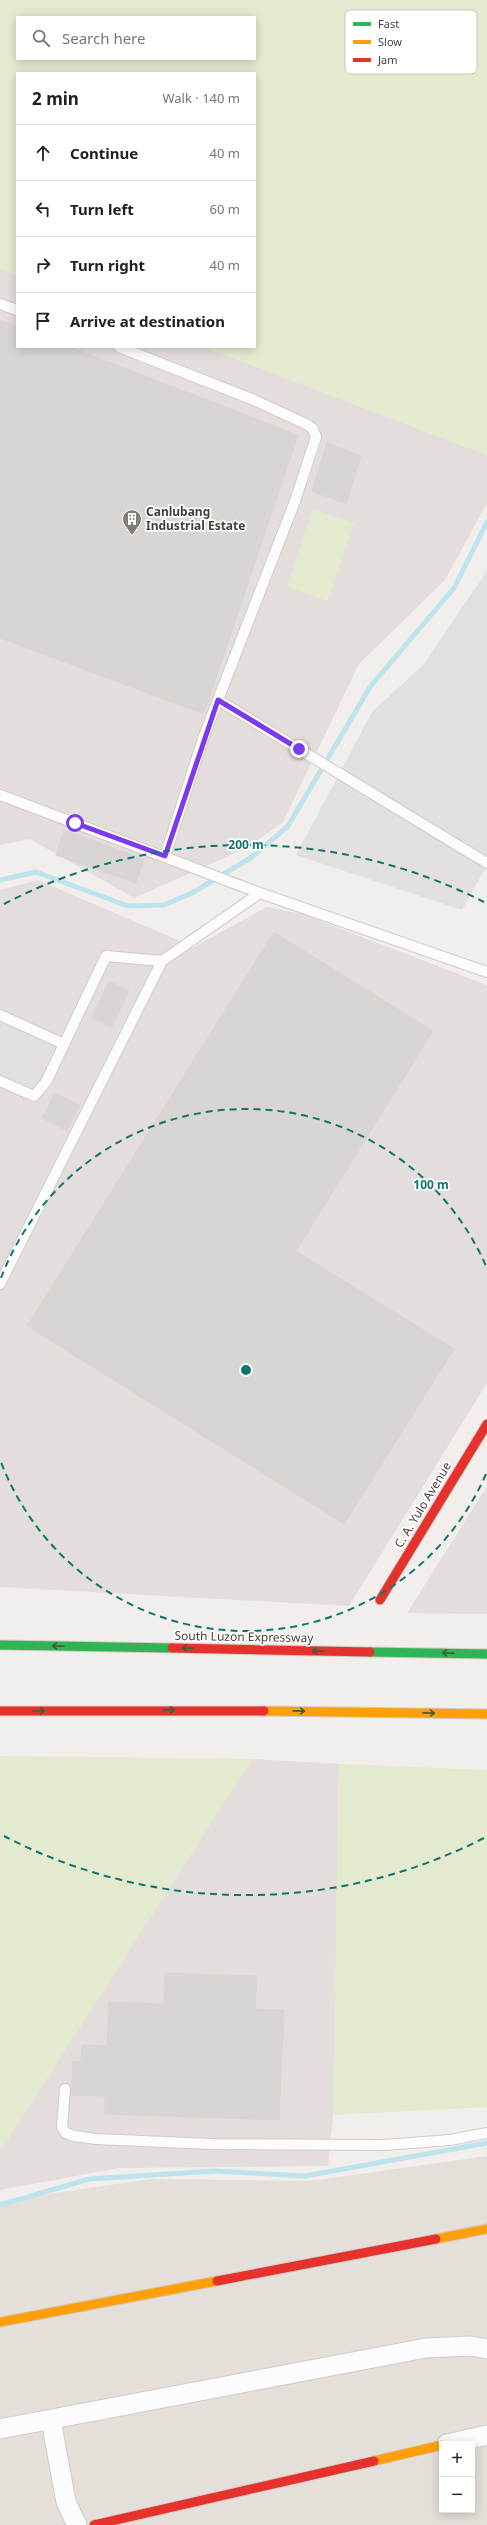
<!DOCTYPE html>
<meta charset="utf-8">
<style>
body{margin:0;font-family:"Noto Sans",sans-serif;background:#f2f2f2;color:#202124}
.controls{position:absolute;right:12px;bottom:12px;display:grid;overflow:hidden;border-radius:0px;box-shadow:0 2px 10px #0003}
.controls button{width:36px;height:36px;display:grid;place-items:center;padding:0;border:0;border-bottom:1px solid #e0e0e0;background:#fff;color:#202124;font:20px sans-serif}
.stop{position:absolute;width:12px;height:12px;margin:-9px;border:3px solid #7c3aed;border-radius:50%;background:#fff}
.stop.end{background:#7c3aed;border-color:#fff;box-shadow:0 1px 4px #0008}
.list{margin:0;padding:0;list-style:none}
h2{display:flex;justify-content:space-between;align-items:center;height:52px;margin:0;padding:0 16px;font-size:17px}
h2 small{font-size:13px;font-weight:400;color:#757577}
.list li{display:grid;grid-template-columns:26px 1fr auto;gap:12px;align-items:center;box-sizing:border-box;height:56px;padding:0 16px;border-top:1px solid #e0e0e0}
.list b{display:block;font-size:15px;white-space:nowrap}
.list em{font-size:13px;font-style:normal;color:#757577}
.icon{flex:none;width:22px;height:22px;fill:none;stroke:currentColor;stroke-width:2;stroke-linecap:round;stroke-linejoin:round}
.map{position:relative;flex:none;width:487px;height:2525px;overflow:hidden}
.search{position:absolute;background:#fff;box-shadow:0 2px 10px #0003;left:16px;top:16px;width:240px;height:44px;display:flex;align-items:center;gap:10px;box-sizing:border-box;padding:0 14px;border-radius:0px;color:#757577;font-size:15px}
.panel{position:absolute;background:#fff;box-shadow:0 2px 10px #0003;left:16px;top:72px;width:240px;height:276px;border-radius:0px}
.map>svg:first-child{display:block}
</style>
<div class="map">
<svg width="487" height="2525" viewBox="0 0 487 2525">
<rect width="100%" height="100%" fill="#f1eeec"/>
<path fill="#e5dfd9" fill-rule="evenodd" d="M487,2156V2525H0V2201L151,2179L310,2181ZM442,2444H472V2510H442Z"/>
<path fill="#e3dedb" d="M0,268L17,275V347H205L487,455V503L445,580L359,664L283,822L247,848L134,898L30,839L0,845Z
M38,880L194,947L267,907L302,914L487,985V1383L349,1606L0,1587V890Z
M487,1486V1614L407,1613Z
M252,1759L339,1764L333,2115L328,2166L119,2168L0,2190V2151Z"/>
<path fill="#e4eacd" fill-rule="evenodd" d="M0,0H487V455L205,347H255V73H17V275L0,268ZM17,17H255V59H17Z
M313,509L354,523L328,601L287,587Z
M0,1756L252,1759L0,2151Z
M339,1764L487,1770V2107L333,2115Z"/>
<path fill="#e3dfdd" d="M487,571V865L462,910L296,855L372,712L424,664Z
M0,1020L53,1045L32,1090L0,1075Z"/>
<g fill="none" stroke-linecap="round" stroke-linejoin="round">
<path stroke="#bde4ed" stroke-width="5" d="M0,880L36,872L128,906L164,905L192,893L252,857L288,826L370,687L454,588L487,522
M0,2205L89,2179L215,2171L305,2176L487,2143"/>
</g>
<path fill="#d9d5d2" stroke="#d9d5d2" d="M0,320L17,327V347H70L298,435L204,714L0,638Z
M327,443L361,456L346,504L312,491Z
M64,830L144,859L136,883L56,855Z
M274,932L433,1031L296,1251L454,1349L344,1524L27,1326Z
M109,981L129,991L112,1027L92,1018Z
M55,1093L80,1106L67,1131L42,1118Z
M165,1973L257,1976L255,2009L284,2010L279,2120L105,2114V2096L71,2095L73,2061L81,2062L82,2045L107,2046L109,2002L164,2004Z"/>
<g fill="none" stroke-linecap="round" stroke-linejoin="round">
<defs>
<path id="lane" d="M0,304L17,310
M119,347L254,400L308,425L313,429L316,437L295,501L204,736L165,856
M218,700L487,863
M0,795L260,893L487,972
M0,1015L64,1044
M0,1081L34,1096L46,1082L106,956L162,961L260,893
M0,1284L162,961
M65,2089L62,2127L66,2133L74,2136L96,2139L211,2144L384,2145L450,2140L487,2133"/>
<path id="street" d="M51,2420L66,2502L77,2525
M0,2429L426,2348L471,2346L487,2349
M447,2444L487,2435"/>
<path id="fast" d="M0,1645L172,1648
M370,1652L487,1654"/>
<path id="slow" d="M264,1711L487,1714
M436,2239L487,2229
M0,2322L217,2281
M374,2461L442,2445"/>
<path id="jam" d="M380,1600L487,1424
M172,1648L370,1652
M0,1711H264
M217,2281L436,2239
M94,2525L374,2461"/>
</defs>
<use href="#lane" stroke="#cfccc9" stroke-width="12"/>
<use href="#street" stroke="#cfccc9" stroke-width="21"/>
<use href="#fast" stroke="#d2cbc4" stroke-width="11"/>
<use href="#slow" stroke="#d2cbc4" stroke-width="11"/>
<use href="#jam" stroke="#d2cbc4" stroke-width="11"/>
<use href="#lane" stroke="#fdfcfc" stroke-width="10"/>
<use href="#street" stroke="#fdfcfc" stroke-width="19"/>
<use href="#fast" stroke="#30b455" stroke-width="9"/>
<use href="#slow" stroke="#ff9f0a" stroke-width="9"/>
<use href="#jam" stroke="#e5322d" stroke-width="9"/>
</g>
<defs><path id="oneway-shaft" d="M-6 0H5M1.5-3L5.5 0L1.5 3" fill="none" stroke-width="1.6" stroke-linecap="round" stroke-linejoin="round"/></defs>
<g stroke="#415c3e">
<use href="#oneway-shaft" transform="translate(58 1646) rotate(-179)"/>
<use href="#oneway-shaft" transform="translate(188 1648) rotate(-179)"/>
<use href="#oneway-shaft" transform="translate(318 1651) rotate(-179)"/>
<use href="#oneway-shaft" transform="translate(448 1653) rotate(-179)"/>
<use href="#oneway-shaft" transform="translate(169 1710)"/>
<use href="#oneway-shaft" transform="translate(39 1711)"/>
<use href="#oneway-shaft" transform="translate(299 1711) rotate(1)"/>
<use href="#oneway-shaft" transform="translate(429 1713) rotate(1)"/>
</g>
<g fill="none" stroke-linecap="round" stroke-linejoin="round">
<path stroke="#7c3aed" stroke-width="5" d="M75,823L165,856L218,700L299,749"/>
</g>
<g fill="none" stroke="#0f766e" stroke-width="2" stroke-dasharray="7 5">
<path d="M486 1474A262 262 0 0 1 1 1462M1 1278A262 262 0 0 1 486 1266"/>
<path d="M484 1838A525 525 0 0 1 4 1836M4 904A525 525 0 0 1 484 902"/>
</g>
<defs>
<symbol id="building-pin" viewBox="-11 -11 22 30"><path d="M0 17L-7.5 6A9.5 9.5 0 1 1 7.5 6Z" fill="#827c76" stroke="#fff"/><path d="M-4-6H4V6H1V3H-1V6H-4ZM-2.5-4.3h1.7v1.8h-1.7ZM.8-4.3h1.7v1.8H.8ZM-2.5-1h1.7V.8h-1.7ZM.8-1h1.7V.8H.8Z" fill="#fff"/></symbol>
</defs>
<g fill-rule="evenodd">
<use href="#building-pin" x="121" y="508" width="22" height="30"/>
</g>
<g text-anchor="middle" stroke-width="3.5" stroke-linejoin="round" paint-order="stroke">
<g font-size="12" font-weight="bold" fill="#473e37" stroke="#fff" text-anchor="start">
<text x="146" y="516">Canlubang<tspan x="146" dy="14">Industrial Estate</tspan></text>
</g>
<g font-size="12" fill="#473e37" stroke="#fff">
<text transform="translate(423 1505) rotate(-59)" y="4">C. A. Yulo Avenue</text>
<text transform="translate(244 1637) rotate(1)" y="4">South Luzon Expressway</text>
</g>
</g>
<rect x="345" y="10" width="132" height="64" rx="6" fill="#fff" stroke="#c8c5c3" stroke-width="1"/>
<rect x="353" y="22" width="18" height="4" fill="#30b455"/>
<rect x="353" y="40" width="18" height="4" fill="#ff9f0a"/>
<rect x="353" y="58" width="18" height="4" fill="#e5322d"/>
<g font-size="11" fill="#473e37">
<text x="378" y="28">Fast</text>
<text x="378" y="46">Slow</text>
<text x="378" y="64">Jam</text>
</g>
<circle cx="246" cy="1370" r="6" fill="#0f766e" stroke="#fff" stroke-width="2"/>
<g font-size="12" text-anchor="middle" font-weight="bold" fill="#0f766e" stroke="#fff" stroke-width="3.5" stroke-linejoin="round" paint-order="stroke">
<text x="246" y="849">200 m</text>
<text x="431" y="1189">100 m</text>
</g>
</svg>
<div class="controls">
<button>+</button>
<button>−</button>
</div>
<div class="stop" style="left:75px;top:823px"></div>
<div class="stop end" style="left:299px;top:749px"></div>
<div class="search"><svg class="icon" aria-label="search" viewBox="0 0 24 24"><circle cx="10" cy="10" r="6"/><path d="M15 15l6 6"/></svg>Search here</div>
<section class="panel">
<h2>2 min<small>Walk · 140 m</small></h2>
<ul class="list">
<li><svg class="icon" aria-label="ahead" viewBox="0 0 24 24"><path d="M12 20V5M6 11l6-6 6 6"/></svg><div><b>Continue</b></div><em>40 m</em></li>
<li><svg class="icon" aria-label="left" viewBox="0 0 24 24"><path d="M17 20v-9H6M10 6l-5 5 5 5"/></svg><div><b>Turn left</b></div><em>60 m</em></li>
<li><svg class="icon" aria-label="right" viewBox="0 0 24 24"><path d="M7 20v-9h11M14 6l5 5-5 5"/></svg><div><b>Turn right</b></div><em>40 m</em></li>
<li><svg class="icon" aria-label="arrive" viewBox="0 0 24 24"><path d="M6 21V4h12l-3 4 3 4H6"/></svg><div><b>Arrive at destination</b></div></li>
</ul>
</section>
</div>
